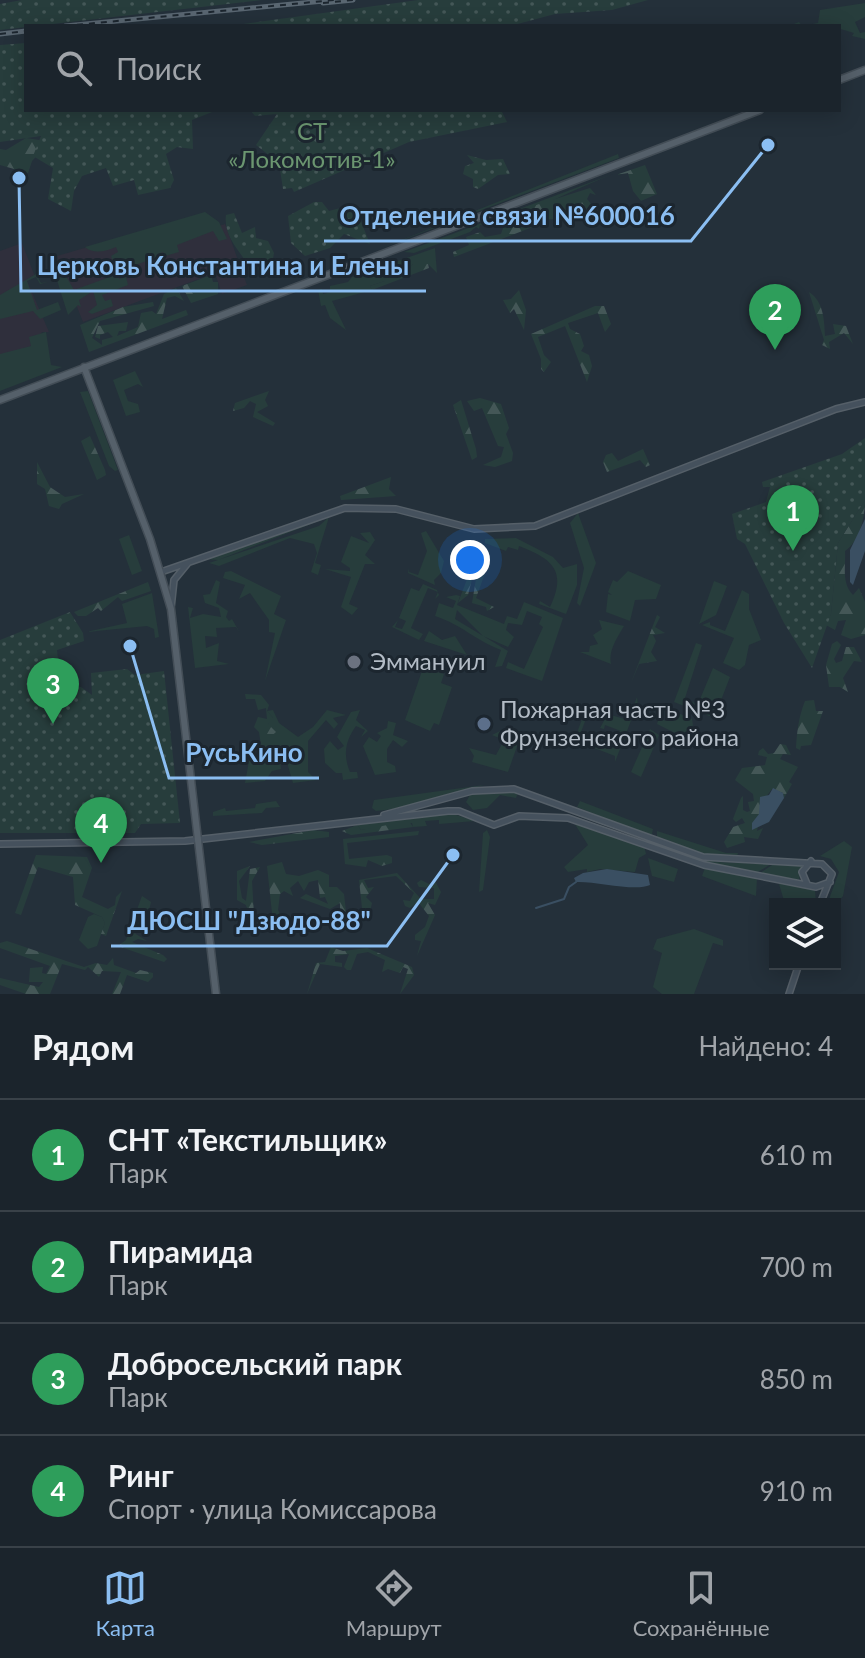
<!DOCTYPE html>
<html lang="ru">
<meta charset="utf-8">
<style>
body{margin:0;font-family:Lato,sans-serif;background:#242c34;color:#f1f3f6}
.controls{position:absolute;right:24px;bottom:24px;display:grid;overflow:hidden;border-radius:0px;box-shadow:0 4px 20px #0003}
.controls button{width:72px;height:72px;display:grid;place-items:center;padding:0;border:0;border-bottom:2px solid #394148;background:#1b242c;color:#f1f3f6;font:40px sans-serif}
.you{position:absolute;left:470px;top:560px;width:28px;height:28px;margin:-20px;border:6px solid #fff;border-radius:50%;background:#1a73e8;box-shadow:0 0 0 12px #1a73e833}
.badge{display:grid;place-items:center;width:52px;height:52px;border-radius:50%;background:#8bbef2;color:#fff;font-size:26px;font-weight:700}
.pin{position:absolute;translate:-50% -66px;filter:drop-shadow(0 2px 4px #0008)}
.pin::after{content:'';position:absolute;top:42px;width:28px;height:24px;background:inherit;clip-path:polygon(0 0,100% 0,50% 100%)}
.list{margin:0;padding:0;list-style:none}
h2{display:flex;justify-content:space-between;align-items:center;height:104px;margin:0;padding:0 32px;font-size:34px}
h2 small{font-size:26px;font-weight:400;color:#a0a4a9}
.list li{display:grid;grid-template-columns:52px 1fr auto;gap:24px;align-items:center;box-sizing:border-box;height:112px;padding:0 32px;border-top:2px solid #394148}
.list b{display:block;font-size:30px;white-space:nowrap}
.list p{margin:0;font-size:26px;white-space:nowrap;color:#a0a4a9}
.list em{font-size:26px;font-style:normal;color:#a0a4a9}
.icon{flex:none;width:44px;height:44px;fill:none;stroke:currentColor;stroke-width:2;stroke-linecap:round;stroke-linejoin:round}
.map{position:relative;flex:none;width:865px;height:994px;overflow:hidden}
.search{position:absolute;background:#1b242c;box-shadow:0 4px 20px #0003;left:24px;right:24px;top:24px;height:88px;display:flex;align-items:center;gap:20px;box-sizing:border-box;padding:0 28px;border-radius:0px;color:#a0a4a9;font-size:30px}
.sheet{height:552px;background:#1b242c}
nav{display:flex;justify-content:space-around;align-items:center;box-sizing:border-box;height:112px;border-top:2px solid #394148;background:#1b242c;font-size:22px;color:#a0a4a9}
nav a{display:grid;justify-items:center;gap:4px}
nav .on{color:#8bbef2}
.map>svg:first-child{display:block}
</style>
<div class="map">
<svg width="865" height="994" viewBox="0 0 865 994">
<defs>
<pattern id="forest-firs" width="22" height="20" patternUnits="userSpaceOnUse" patternTransform="scale(2)"><rect width="22" height="20" fill="#273d3c"/><path d="M5 1l3.5 6h-7zM16 11l3.5 6h-7z" fill="#445757"/></pattern>
<pattern id="park-dots" width="8" height="8" patternUnits="userSpaceOnUse" patternTransform="scale(2)"><rect width="8" height="8" fill="#273d3c"/><path d="M2 2h.1M6 6h.1" fill="none" stroke="#445757" stroke-width="1.8" stroke-linecap="round"/></pattern>
</defs>
<rect width="100%" height="100%" fill="#24303a"/>
<path fill="#2f2f3c" d="M225,224L247,285L222,294L215,273L83,322L57,256L119,238L143,252Z
M22,243L35,277L27,281L49,332H42L32,346L5,356L0,354V251Z"/>
<path fill="#273d3c" d="M865,3V17L855,22L860,33L865,32V39L852,36L854,33L827,25L789,26L799,22L802,26L818,23L820,10Z
M618,154L619,158L379,249Z
M613,174C569,191 523,218 480,225L479,229L476,227L470,232L414,253L404,252Z
M205,212L219,222L227,239L219,241L213,231L177,245L179,252L165,256L163,252L156,255L158,260L152,259L130,267L112,259L111,256L118,252L116,247C106,251 94,255 85,247Z
M435,248L437,273L428,264H413L407,271L391,275L395,264L385,281L370,286L372,290L332,301L346,330L330,318L325,305L321,306L318,290L322,289L323,294L330,292V286L348,282L352,277Z
M111,263L122,269L119,279L126,277L128,285L102,295L105,301L111,299L113,306L92,314L88,312L97,305L93,291L79,300L81,307L78,305L68,315L55,274L63,271L74,290L107,278L106,266Z
M36,274L41,283L48,282L40,284L36,277L27,281L37,310L58,302L61,310L40,319L33,311L0,319V295Z
M46,332L51,365L62,367L0,391V354L31,346L29,337Z
M135,371L143,387L138,384L124,390L128,401L138,404L140,412L126,416L113,380Z
M88,391L118,470L115,471L109,466L80,392Z
M578,513L596,563L580,606L577,603L584,568L570,523Z
M329,517L315,563L321,565L318,575L311,572L317,553L314,544L290,538L219,566L209,563L319,526Z
M324,519L218,560L206,559Z
M426,531L444,561L441,573L434,580L435,585L408,573L409,568V572L418,575L427,551L421,533Z
M370,532L375,540L365,555L375,564H365L349,604L358,608L352,615L341,607L351,577L325,569L350,571V568L341,562L351,536L369,543L360,533Z
M129,535L142,571L132,575L119,539Z
M516,538L553,557L563,568L577,564V585L566,614L539,604L540,601L550,607C567,571 553,559 519,546L518,550L508,547L506,551L485,543V539Z
M231,571L281,596L274,614L286,620L265,681L275,633L269,632V620L250,593L239,599L245,585L223,578L225,572Z
M628,571L661,585L656,599L635,600L630,621L606,612L608,594L612,595L608,592L613,580L617,582Z
M216,580L220,582L216,603L228,611L226,617L229,621L232,619L240,633L236,627L216,628L217,637L205,636L206,648L219,643L217,661L229,664L195,668L188,607L193,608L190,618L203,614L221,617L219,608L205,603L203,595L210,594Z
M714,581L727,586L716,615L699,624Z
M423,584L437,590L439,595L435,599L438,592L428,588L411,628L423,634L419,640L392,627L398,620L395,627L402,629L406,621L399,618L411,588L419,591Z
M742,590L749,594V609L761,640L749,645L745,665L739,670L723,663L734,638L702,625L710,622V625L725,631Z
M152,593L159,637L155,638L154,629L147,626L86,632L127,623L122,604Z
M456,595L460,596L457,605L504,624L507,616L517,619L524,602L563,618L542,681L506,668L508,662L524,669L543,627L539,624L542,617L527,611L522,625L508,623L506,630L514,637L508,647L483,636L457,610L455,619L508,651L502,666L495,667L501,650C475,640 462,625 435,616L439,603L453,608L456,601L446,597Z
M599,620L624,626C617,638 608,651 611,664L580,652H589L590,646L598,644L593,635L602,629Z
M429,631L442,640L455,636L467,655L424,641Z
M696,643L702,645L685,698L716,714L717,719L674,702Z
M423,668L444,674L441,683L452,687L439,725L434,723L430,731L405,720Z
M713,668L730,677L718,708L713,710L698,704Z
M637,697L639,716L632,718L615,762V756L576,741L573,745L562,738L565,735L580,739L578,730L584,714L587,716L581,732L589,736L588,740L608,749L605,735L617,742L620,736L615,731H621L605,725L604,729L600,728L606,717L604,713L628,720Z
M273,710L279,723L298,737L313,727L327,710L346,715L333,718L338,724L334,729L326,720L308,741V772L316,780L293,783L286,759L280,760L281,769L272,771L265,781L245,783L249,761L260,760V754L269,748L265,742L270,734L268,724L273,718L267,711Z
M360,710L356,720L368,731L361,737L365,730L356,726C345,741 343,756 350,772H357L358,778L343,780L342,773H336L325,763L324,749L330,741L338,750L344,746L337,737L351,712Z
M671,710L692,719L693,725L685,738L657,724L659,718L666,721Z
M388,721L396,723L393,735L408,741L402,747L393,740L387,749V762L395,766L396,772L375,775L363,746L369,737L377,742L381,736L377,733L387,728Z
M506,728L521,735L508,772L472,762L474,756L469,748L496,755L504,740L492,735Z
M650,729L659,735L641,777L631,772Z
M484,785L404,808L376,811L372,808L374,800Z
M518,792L516,798L500,795L487,808L473,810L466,802L471,793Z
M276,801L280,807L266,808L262,813L213,816V812L225,808L226,811L255,808L256,804Z
M580,801L653,829L652,834L648,836L577,807Z
M450,813L475,821L439,824V820L425,821L427,826L413,827L412,823L361,830L357,825Z
M573,821L644,846L646,854L639,858L635,872L600,869L587,872V869L568,872L564,867L588,845Z
M487,830L490,837L483,890L479,892L483,833Z
M657,831L726,853H738L737,858L708,856L662,838L657,839Z
M844,841L852,847L843,896L837,903L828,902L839,872L831,859L820,856Z
M651,842L717,862L771,864L756,873L704,863Z
M648,858L678,869L674,882L652,876Z
M775,863L802,865L799,880L760,873Z
M705,868L757,878L756,896L702,876Z
M785,883L815,890L816,904H785L779,884Z
M94,914L102,917L105,923L97,946L88,949L79,940L88,917Z
M694,929L723,940V946L713,943L694,994H662L653,987L662,953L653,949L657,939Z"/>
<path fill="url(#forest-firs)" d="M26,138L39,140L45,147L32,161L28,173L0,165V149L6,150Z
M645,165L657,194L641,201L633,191L628,173L616,175Z
M590,188L596,195L590,193L587,199L592,205L591,218H587L586,208L568,213L561,207L554,219L540,220L538,225L454,257L453,252L469,245L466,237L480,232L485,237L501,234L504,225L514,220L530,221L533,206Z
M395,263L393,275L407,271L413,264H428L429,268L372,290L370,286L385,281L381,268Z
M211,275L213,282H218V294L191,303L182,286Z
M176,288L184,301L175,296L167,298L162,319L186,310L188,315L89,352L80,325L123,307L153,302L154,306L100,321L92,338L102,345V340L113,337L108,332L100,335V339L95,337L98,326L128,322L126,331H119L117,336L138,327L141,313L152,311L156,314L164,294Z
M519,290L526,310L524,330L514,309L510,313L503,300L511,299Z
M809,292C824,302 824,320 825,336L835,334L833,324L846,326L853,344L844,333L829,342L830,349L822,345L824,340Z
M595,306H604L611,324L605,332L598,313L568,323L570,329L580,334L584,346L581,351L589,355L592,366L587,382L565,326L538,337L544,355L551,362L544,372L541,369V359L531,334Z
M269,391L265,400L268,406L257,412L275,423L273,426L253,417L256,404L250,401L244,408L233,411L235,403Z
M480,398L501,404L509,428L506,434L513,453L512,461L495,467L483,465L501,457L504,447L498,446L482,408L474,411L467,401Z
M461,400L476,449L477,457L472,460L453,405Z
M90,436L105,470L106,475L97,480L81,441Z
M643,449L650,465L646,467L640,460L607,472L603,462L606,455L612,453L618,461Z
M37,462L50,487L65,497L84,494L62,504L59,509L49,506L45,489L37,484Z
M391,477L389,489L396,496L341,500L340,496Z
M865,500C865,516 860,541 845,551C846,566 841,583 853,595L859,588L865,602V635L851,639L841,635L846,620L838,621L835,630L826,625L831,614L838,543Z
M476,556L479,557L474,573L481,578L485,573L476,598L494,607L487,611L486,607L472,603L476,579L473,575L468,595L458,603Z
M148,582L151,591L122,601L118,597L101,611L98,608L86,616H78L74,612Z
M657,615L660,617L655,627L665,633L653,635L656,641L651,652L657,661L639,664L631,683Z
M837,641L841,645L834,659L836,663L842,661L846,647H854L862,662L854,661L843,678L848,692L840,687H829L826,665L832,644Z
M245,694L261,695L269,705L267,711L274,719L268,724L276,732L266,741L269,748L266,753L262,751L259,732L254,727L258,717L267,719L266,708L258,710L255,699H246Z
M814,700L816,711H823L811,745L801,746L800,750L796,748C797,733 798,719 805,701Z
M780,744L786,745L791,755L783,754L780,759L798,767L789,782L792,784L784,798L783,793L772,789L761,803L757,831L763,828L758,839L744,837L745,842L727,848L724,842L733,827L745,823L742,818L736,822L733,819L741,798L743,796V810L747,812L750,811L748,802L754,801L753,794L735,780L742,768L765,765L767,757L758,755L759,751L763,748L768,754L774,753Z
M409,821L413,827L351,835L342,831L357,825L361,830Z
M313,830L329,832V837L262,845L249,842Z
M419,831L418,835L347,843L349,859L387,855L392,857V863L382,866L368,860L366,867L345,864L343,839Z
M36,855L87,857L92,868L82,897L108,909L115,905L116,897L122,891L106,936L101,934L105,923L102,917L75,905L73,877L38,867L21,915L15,913Z
M282,862L286,874L299,876L318,870L329,875V887H337L344,894L347,921L339,924L333,919V910L340,914V903L330,909L300,898L306,894L328,904L325,897L320,898L318,880L309,882L304,891L298,881L290,888L293,896L284,891L280,894L278,910L283,920L274,931L267,866Z
M250,866L239,881L242,898L246,901L250,869L260,867L252,881L255,932L246,905L237,900V871Z
M397,873L421,899H434V888L419,887L417,883L421,880L429,884L435,881L441,892L435,905L428,903L435,915L417,956L421,941L415,940V935L425,927L429,916L418,902L410,908L405,906L403,900L410,901L414,893L396,876L364,880L368,888L374,887L366,897L372,903L368,920L363,917L359,880Z
M142,896L151,902L149,910L142,912V920L134,933L147,941L138,939L132,942L163,955L167,959L164,962L118,946L126,940Z
M7,941L84,967L96,963L107,965L113,958L114,965L136,973L140,970L153,973V977L148,982L127,975L120,994H112L121,972L102,971L99,977L88,967L85,970L62,964L50,994H26L0,985V978L39,987L43,982H29L30,968L43,967L42,973L46,974L50,966L0,948V943Z
M331,947L343,951L367,948L412,967L414,975L400,994L408,969L403,967L400,973L388,969L382,972L385,960L368,952L357,954L351,970H347L344,967L349,954L335,956V962L342,963V967L320,964L307,994L316,963L325,962Z"/>
<path fill="url(#park-dots)" d="M22,0H262L0,30V4Z
M418,0H648L612,10L555,14L510,26H229Z
M26,43V110H217L192,120L193,149L177,147L166,154L174,180L170,188L138,195L134,180L113,186L106,168L82,176L74,191L71,211L48,199L53,168L33,156L41,136L0,142V45Z
M250,110H501L507,122L409,142L294,192L292,188L283,189L279,163L256,145L277,114L255,116Z
M467,155L486,160L503,159L510,174L498,175L478,189L473,187V179L463,174L465,166L474,163Z
M314,202H322L329,211L344,207L358,214L370,244L344,234L330,248L305,256L291,243L288,216Z
M234,213L242,233L255,227L256,238L268,241L274,253L272,264L252,273C244,253 223,240 226,215Z
M865,438V500L838,543L831,614L812,668L784,623L745,544L737,539L732,514L766,502L770,487H763L762,482L842,454Z
M70,612L83,633L84,641L57,650L61,688L81,687L92,695L91,673L127,669L135,675L164,671L180,823L141,824L135,833H0V640Z"/>
<path fill="#3a4f62" d="M865,519V551L853,585L850,582V550Z
M773,788L783,793L784,798L769,822L752,830V823L759,814L760,797L769,795Z
M607,869L648,875L650,885C635,892 596,881 576,882L574,878L583,873Z"/>
<g fill="none" stroke-linecap="round" stroke-linejoin="round">
<path stroke="#3a4f62" stroke-width="2" d="M536,908L564,899L569,887L576,882"/>
<defs>
<path id="secondary" d="M161,572L345,508L396,509L474,529L535,526L836,409L865,402
M171,608L174,580L188,563
M384,815L472,791L514,789L703,857L822,864L832,874L820,904
M0,844L185,841L448,811H459L494,825L519,816L568,818L704,865L816,887L830,882
M807,884L802,872L811,861
M789,994L799,964"/>
<path id="primary" d="M839,80L865,70
M84,367L150,539L171,609L216,994
M0,400L760,110"/>
</defs>
<use href="#secondary" stroke="#555f68" stroke-width="8"/>
<use href="#primary" stroke="#434d56" stroke-width="9"/>
<use href="#secondary" stroke="#45515d" stroke-width="5"/>
<use href="#primary" stroke="#55606a" stroke-width="6"/>
<defs>
<path id="rail" d="M323,3L353,0
M65,26L334,0
M0,34L26,31"/>
</defs>
<use href="#rail" stroke="#596671" stroke-width="5"/>
<use href="#rail" stroke="#1c262f" stroke-width="2" stroke-dasharray="6" stroke-linecap="butt"/>
</g>
<circle fill="#6b7280" stroke="#1c262f" stroke-width="3" cx="354" cy="662" r="8"/>
<circle fill="#5c6f8a" stroke="#1c262f" stroke-width="3" cx="484" cy="724" r="8"/>
<g text-anchor="middle" stroke-width="6" stroke-linejoin="round" paint-order="stroke">
<g font-size="24" fill="#6b9670" stroke="#1c262f">
<text x="312" y="140">СТ<tspan x="312" dy="28">«Локомотив-1»</tspan></text>
</g>
<g font-size="24" fill="#b3bcc6" stroke="#1c262f" text-anchor="start">
<text x="370" y="670">Эммануил</text>
<text x="500" y="718">Пожарная часть №3<tspan x="500" dy="28">Фрунзенского района</tspan></text>
</g>
</g>
<path fill="none" stroke="#8bbef2" stroke-width="3" d="M768 145L691 241H324M19 178L21 291H426M130 646L169 778H319M453 855L387 946H111"/>
<g fill="#8bbef2" stroke="#1c262f" stroke-width="3">
<circle cx="768" cy="145" r="8"/>
<circle cx="19" cy="178" r="8"/>
<circle cx="130" cy="646" r="8"/>
<circle cx="453" cy="855" r="8"/>
</g>
<g font-size="26" text-anchor="middle" font-weight="bold" fill="#8bbef2" stroke="#1c262f" stroke-width="6" stroke-linejoin="round" paint-order="stroke">
<text x="507" y="225">Отделение связи №600016</text>
<text x="223" y="275">Церковь Константина и Елены</text>
<text x="244" y="762">РусьКино</text>
<text x="249" y="930">ДЮСШ "Дзюдо-88"</text>
</g>
</svg>
<div class="controls">
<button><svg class="icon" aria-label="layers" viewBox="0 0 24 24"><path d="M12 4l9 5-9 5-9-5zM3 14l9 5 9-5"/></svg></button>
</div>
<div class="you"></div>
<div class="pin badge" style="left:793px;top:551px;background:#2e9e5b">1</div>
<div class="pin badge" style="left:775px;top:350px;background:#2e9e5b">2</div>
<div class="pin badge" style="left:53px;top:724px;background:#2e9e5b">3</div>
<div class="pin badge" style="left:101px;top:863px;background:#2e9e5b">4</div>
<div class="search"><svg class="icon" aria-label="search" viewBox="0 0 24 24"><circle cx="10" cy="10" r="6"/><path d="M15 15l6 6"/></svg>Поиск</div>
</div>
<section class="sheet">
<h2>Рядом<small>Найдено: 4</small></h2>
<ul class="list">
<li><span class="badge" style="background:#2e9e5b">1</span><div><b>СНТ «Текстильщик»</b><p>Парк</p></div><em>610 m</em></li>
<li><span class="badge" style="background:#2e9e5b">2</span><div><b>Пирамида</b><p>Парк</p></div><em>700 m</em></li>
<li><span class="badge" style="background:#2e9e5b">3</span><div><b>Добросельский парк</b><p>Парк</p></div><em>850 m</em></li>
<li><span class="badge" style="background:#2e9e5b">4</span><div><b>Ринг</b><p>Спорт · улица Комиссарова</p></div><em>910 m</em></li>
</ul>
</section>
<nav>
<a class="on"><svg class="icon" aria-label="map" viewBox="0 0 24 24"><path d="M3 6l6-2 6 2 6-2v14l-6 2-6-2-6 2zM9 4v14M15 6v14"/></svg>Карта</a>
<a><svg class="icon" aria-label="directions" viewBox="0 0 24 24"><path d="M12 3l9 9-9 9-9-9zM9 14v-3h6M13 9l2 2-2 2"/></svg>Маршрут</a>
<a><svg class="icon" aria-label="saved" viewBox="0 0 24 24"><path d="M7 4h10v16l-5-4-5 4z"/></svg>Сохранённые</a>
</nav>
